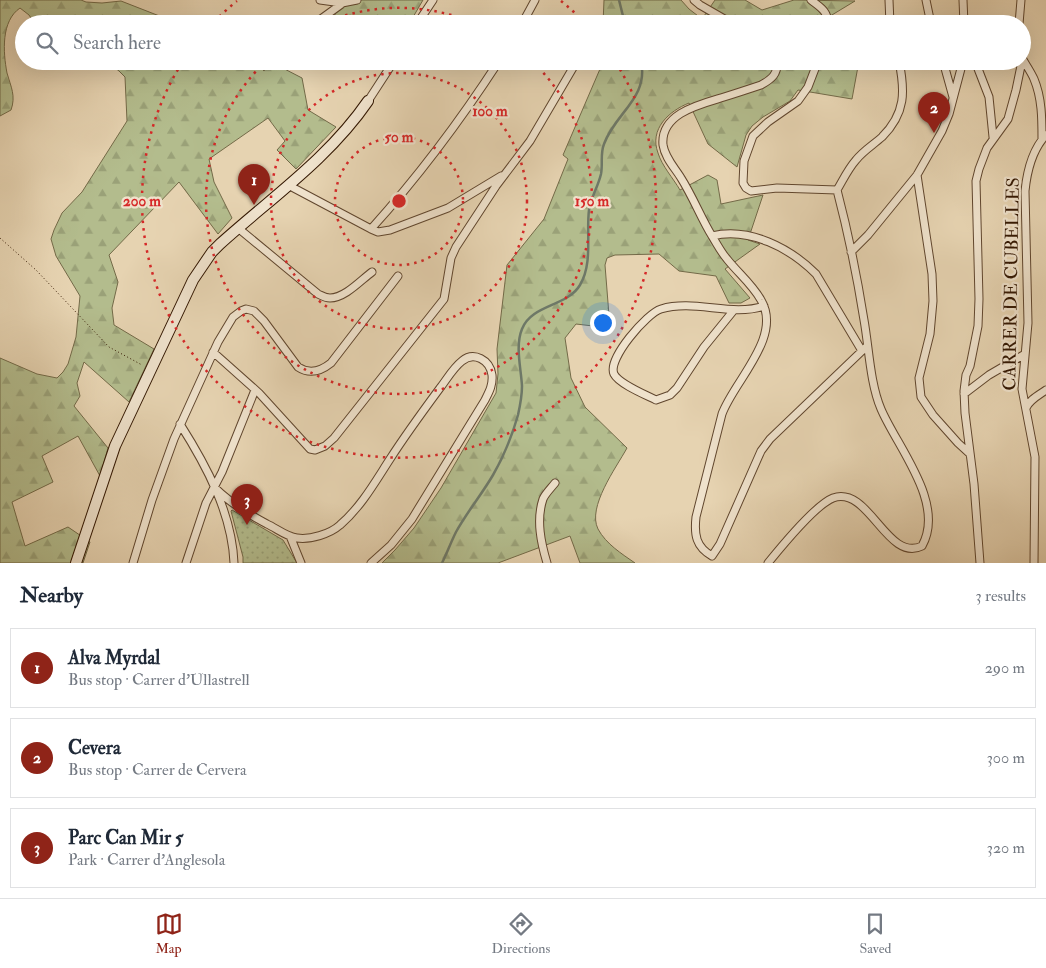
<!DOCTYPE html>
<meta charset="utf-8">
<style>
body{margin:0;font-family:"IM FELL Double Pica",serif;background:#f2f2f3;color:#1f2937}
.you{position:absolute;left:602px;top:322px;width:18px;height:18px;margin:-12px;border:4px solid #fff;border-radius:50%;background:#1a73e8;box-shadow:0 0 0 8px #1a73e833}
.badge{display:grid;place-items:center;width:32px;height:32px;border-radius:50%;background:#8f2418;color:#fff;font-size:16px;font-weight:700}
.pin{position:absolute;translate:-50% -41px;filter:drop-shadow(0 1px 2px #0008)}
.pin::after{content:'';position:absolute;top:26px;width:18px;height:15px;background:inherit;clip-path:polygon(0 0,100% 0,50% 100%)}
.list{margin:0;padding:0;list-style:none}
h2{display:flex;justify-content:space-between;align-items:center;height:65px;margin:0;padding:0 20px;font-size:21px}
h2 small{font-size:16px;font-weight:400;color:#747a83}
.list li{display:grid;grid-template-columns:32px 1fr auto;gap:15px;align-items:center;box-sizing:border-box;height:80px;margin:0 10px 10px;padding:0 10px;border:1px solid #e0e1e3;border-radius:0px}
.list b{display:block;font-size:19px;white-space:nowrap}
.list p{margin:0;font-size:16px;white-space:nowrap;color:#747a83}
.list em{font-size:16px;font-style:normal;color:#747a83}
.icon{flex:none;width:28px;height:28px;fill:none;stroke:currentColor;stroke-width:2;stroke-linecap:round;stroke-linejoin:round}
.map{position:relative;flex:none;width:1046px;height:563px;overflow:hidden}
.search{position:absolute;background:#fff;box-shadow:0 5px 20px #0002;left:15px;right:15px;top:15px;height:55px;display:flex;align-items:center;gap:12px;box-sizing:border-box;padding:0 18px;border-radius:28px;color:#747a83;font-size:19px}
.sheet{height:335px;background:#fff}
nav{display:flex;justify-content:space-around;align-items:center;box-sizing:border-box;height:70px;border-top:1px solid #e0e1e3;background:#fff;font-size:14px;color:#747a83}
nav a{display:grid;justify-items:center;gap:2px}
nav .on{color:#8f2418}
.map>svg:first-child{display:block}
</style>
<div class="map">
<svg width="1046" height="563" viewBox="0 0 1046 563">
<defs>
<pattern id="forest-firs" width="22" height="20" patternUnits="userSpaceOnUse" patternTransform="scale(1.25)"><rect width="22" height="20" fill="#b3bc8d"/><path d="M5 1l3.5 6h-7zM16 11l3.5 6h-7z" fill="#9aa178"/></pattern>
<pattern id="park-dots" width="8" height="8" patternUnits="userSpaceOnUse" patternTransform="scale(1.25)"><rect width="8" height="8" fill="#b3bc8d"/><path d="M2 2h.1M6 6h.1" fill="none" stroke="#9aa178" stroke-width="1.8" stroke-linecap="round"/></pattern>
</defs>
<rect width="100%" height="100%" fill="#e6d3b1"/>
<filter id="stains"><feTurbulence type="fractalNoise" baseFrequency=".004" numOctaves="4"/><feColorMatrix values="0 0 0 0 .2 0 0 0 0 .09 0 0 0 0 .02 0 0 0 .5 -.17"/></filter>
<radialGradient id="worn" r=".72"><stop offset=".6" stop-color="#630" stop-opacity="0"/><stop offset="1" stop-color="#630" stop-opacity=".3"/></radialGradient>
<path fill="url(#forest-firs)" stroke="#736a48" d="M0,0H81L86,2L102,3L121,1L180,24H35L29,15L20,8C1,21 3,52 7,73C11,87 16,96 11,110L0,116Z
M335,0H423L409,24H335Z
M604,0H681L689,9L702,19L715,0H745L762,10L794,0L855,1L822,21L821,24H603Z
M58,61H254L264,71L271,62L302,78L308,110L336,127L296,169L277,150L285,141L268,118L209,159L214,182L232,218L218,234L179,182L109,255L118,282L112,308L114,325L154,349L129,402L84,362L77,383L80,396L74,406L108,448L100,476L78,436L42,456L53,482L12,502L25,546L68,527L90,542L83,563H0V358L37,374L57,378L63,372L68,364L76,337L80,296L56,256L51,239L54,230L62,213L82,192L127,121L125,77L119,71L110,64L89,63L69,67L60,65Z
M593,61H859L852,99L798,90L790,101L763,117L752,126L746,135L737,167L708,144L689,103C669,111 649,129 658,153C662,166 673,178 680,190L708,175L717,180L721,204L763,195L748,240L760,244L725,269L750,298L741,303H729L716,276L679,271L659,254L615,255L607,258L605,265L610,328L576,324L565,338L571,378L585,407L627,448C616,468 587,507 598,529C606,544 622,554 635,563H580L570,536L498,563H382L395,550L414,528L441,488L496,393L498,374L497,349L507,265L544,219L568,159L563,155L600,69Z"/>
<path fill="url(#park-dots)" stroke="#736a48" d="M232,510L283,540L297,563H243V557L231,511Z"/>
<g fill="none" stroke-linecap="round" stroke-linejoin="round">
<path stroke="#6e7867" stroke-width="2.5" d="M619,0L625,24
M442,563C447,553 451,542 456,532C467,512 482,494 493,475C504,456 512,436 518,415C520,406 522,396 522,386C521,368 515,346 522,329C532,304 567,307 580,285C593,263 586,234 589,210C591,197 598,187 601,174C603,164 600,154 604,144C615,113 649,98 641,61"/>
<defs>
<path id="street" d="M320,0L342,3L357,0
M694,0L700,5L733,24
M811,0C820,7 828,11 828,24
M889,0L890,24
M926,0L931,24
M963,0L964,24
M314,24L343,3
M417,24L433,0
M522,24L535,0
M1019,24L1021,0
M1022,58C1026,65 1031,72 1034,79C1042,98 1042,119 1042,139
M818,61L808,87L798,101L768,122L753,136L744,161L743,183L746,188L751,191L777,188L837,190
M943,61L953,97
M975,61L989,97L993,137
M368,101L394,61
M917,175L932,274L933,301L930,334L919,378L921,397L933,415L958,443L970,454
M288,185L371,229C418,177 460,121 499,61
M837,190C843,180 848,169 856,160C863,151 873,145 882,137C906,113 905,91 899,61
M238,228L318,294C322,296 325,298 330,298C345,298 361,280 372,272
M371,229L378,232L390,230L448,208L501,176
M712,236C701,218 693,197 681,178C675,168 665,158 663,145C660,113 701,104 724,97C737,93 749,89 761,85C772,79 778,74 777,61
M851,252L868,235L917,175L942,131L949,114L963,61
M734,310L704,347L677,388L670,395L656,400C646,395 619,384 614,374C607,359 647,313 661,309C695,299 731,317 764,306
M213,352L259,393L310,449L315,450L325,446L334,438L444,299L451,258L456,247L496,186L530,141L577,61
M964,394L989,375L1025,354
M1026,408C1029,400 1039,395 1046,390
M180,424C206,465 232,513 234,563
M214,487C230,503 246,513 267,524C276,528 287,537 297,538C310,540 330,534 340,525C361,507 375,482 390,459C406,434 423,411 440,388C447,379 453,368 462,361C474,351 490,360 492,375C493,385 489,392 485,400L412,519L391,545L371,563
M290,536L301,563
M712,556C696,547 694,535 696,517L722,414C734,381 783,337 761,300C752,284 738,273 727,259C721,252 717,244 712,236C750,227 790,248 816,274L862,351
M712,556L720,544L761,451L770,439L865,348
M133,563L152,500L174,439L218,342L233,317L241,311L246,309L254,311L264,321L298,367C310,375 321,371 331,363L398,276
M186,563L206,503L222,472L255,390
M547,563C541,543 536,520 543,499C545,494 551,488 555,483
M768,563C781,547 815,505 833,498C869,485 887,563 922,546C946,503 897,447 881,409C870,383 869,348 864,320C857,276 848,232 837,190
M980,563L974,484L965,413L964,391L966,375L970,366L978,326L979,299L976,181L979,169L987,148L1008,119L1016,90L1022,61
M1034,563L1035,457L1022,389L1028,323L1025,191C1027,171 1032,150 1046,135"/>
<path id="secondary" d="M76,563L115,446L193,280L212,252L220,244C271,198 329,158 368,101"/>
</defs>
<use href="#street" stroke="#60462e" stroke-width="9"/>
<use href="#secondary" stroke="#331702" stroke-width="12"/>
<path stroke="#331702" stroke-width="1" stroke-dasharray="1 2.5" stroke-linecap="butt" d="M0,238L36,270L109,347L142,365"/>
<use href="#street" stroke="#efe2cc" stroke-width="7"/>
<use href="#secondary" stroke="#efe2cc" stroke-width="10"/>
</g>
<g fill="none" stroke="#d62828" stroke-width="2.5" stroke-dasharray="2.5 5">
<circle cx="399" cy="201" r="64"/>
<circle cx="399" cy="201" r="128"/>
<path d="M324 23A193 193 0 0 1 474 23M533 62A193 193 0 1 1 265 62"/>
<path d="M214 22A257 257 0 0 1 237 1M561 1A257 257 0 0 1 584 22M616 63A257 257 0 1 1 182 63"/>
</g>
<g text-anchor="middle" stroke-width="4.5" stroke-linejoin="round" paint-order="stroke">
<g font-size="18" fill="#331702" stroke="#efe2cc">
<text transform="translate(1011 284) rotate(-89)" y="6">CARRER DE CUBELLES</text>
</g>
</g>
<circle cx="399" cy="201" r="8" fill="#d62828" stroke="#efe2cc" stroke-width="2.5"/>
<g font-size="15" text-anchor="middle" font-weight="bold" fill="#d62828" stroke="#efe2cc" stroke-width="4.5" stroke-linejoin="round" paint-order="stroke">
<text x="490" y="116">100 m</text>
<text x="399" y="142">50 m</text>
<text x="592" y="206">150 m</text>
<text x="142" y="206">200 m</text>
</g>
<rect width="100%" height="100%" filter="url(#stains)"/>
<rect width="100%" height="100%" fill="url(#worn)"/>
</svg>
<div class="you"></div>
<div class="pin badge" style="left:254px;top:205px">1</div>
<div class="pin badge" style="left:934px;top:133px">2</div>
<div class="pin badge" style="left:247px;top:525px">3</div>
<div class="search"><svg class="icon" aria-label="search" viewBox="0 0 24 24"><circle cx="10" cy="10" r="6"/><path d="M15 15l6 6"/></svg>Search here</div>
</div>
<section class="sheet">
<h2>Nearby<small>3 results</small></h2>
<ul class="list">
<li><span class="badge">1</span><div><b>Alva Myrdal</b><p>Bus stop · Carrer d'Ullastrell</p></div><em>290 m</em></li>
<li><span class="badge">2</span><div><b>Cevera</b><p>Bus stop · Carrer de Cervera</p></div><em>300 m</em></li>
<li><span class="badge">3</span><div><b>Parc Can Mir 5</b><p>Park · Carrer d'Anglesola</p></div><em>320 m</em></li>
</ul>
</section>
<nav>
<a class="on"><svg class="icon" aria-label="map" viewBox="0 0 24 24"><path d="M3 6l6-2 6 2 6-2v14l-6 2-6-2-6 2zM9 4v14M15 6v14"/></svg>Map</a>
<a><svg class="icon" aria-label="directions" viewBox="0 0 24 24"><path d="M12 3l9 9-9 9-9-9zM9 14v-3h6M13 9l2 2-2 2"/></svg>Directions</a>
<a><svg class="icon" aria-label="saved" viewBox="0 0 24 24"><path d="M7 4h10v16l-5-4-5 4z"/></svg>Saved</a>
</nav>
